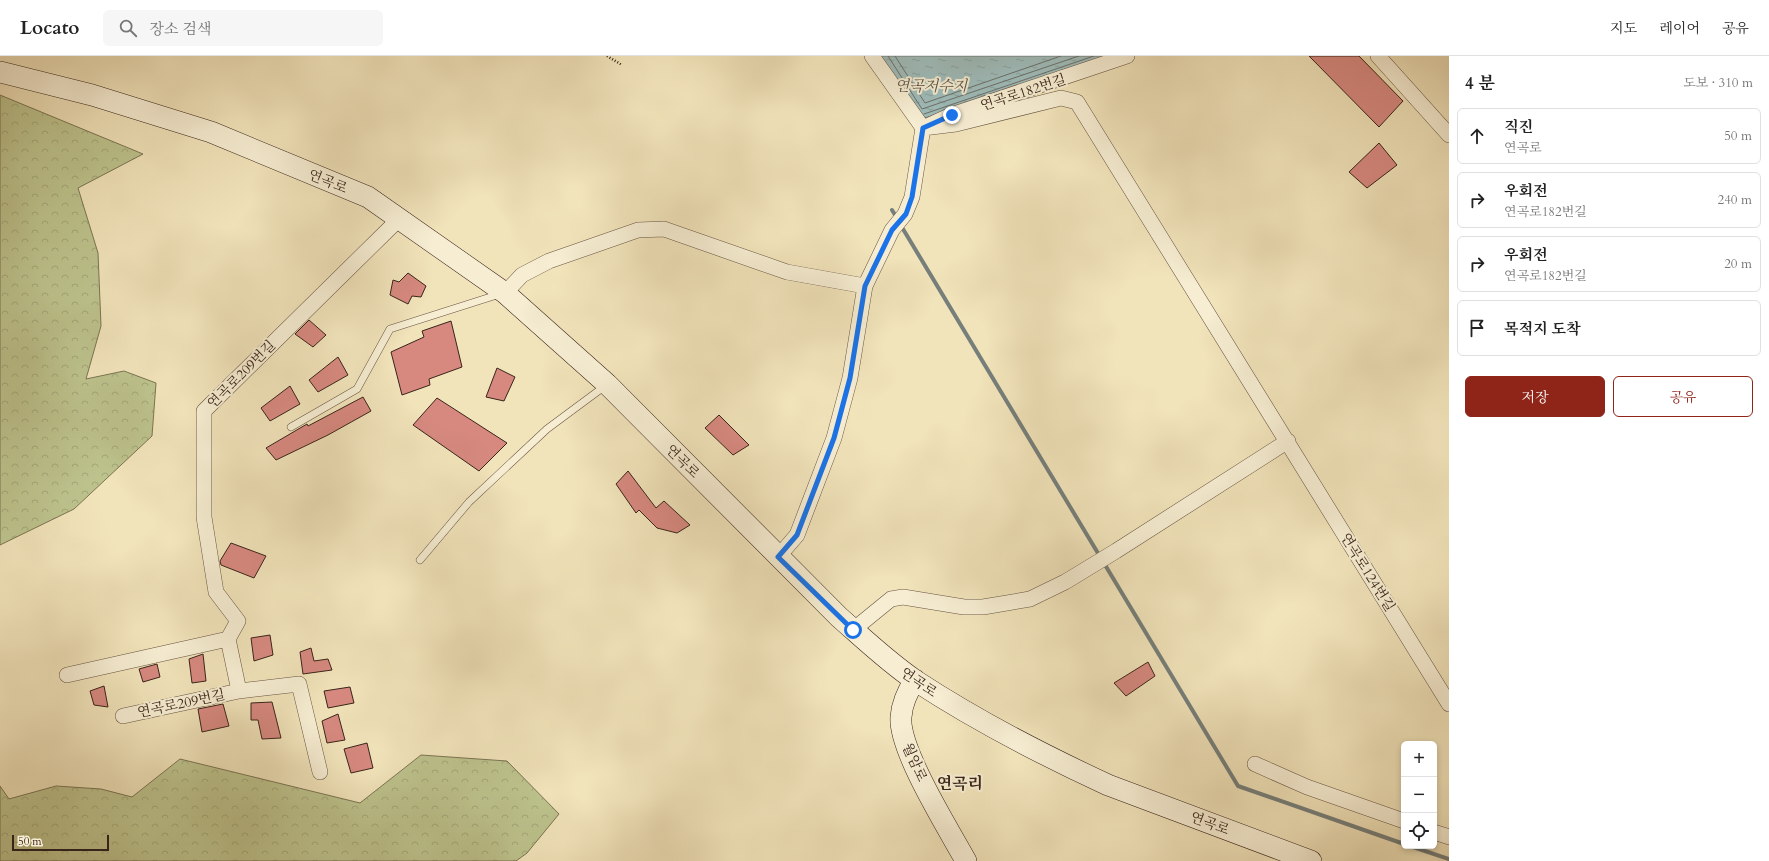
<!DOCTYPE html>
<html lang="ko">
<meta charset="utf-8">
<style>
body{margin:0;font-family:Cardo,"Noto Serif KR",serif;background:#f6f6f6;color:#222}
.controls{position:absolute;right:12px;bottom:12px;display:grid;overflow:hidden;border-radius:6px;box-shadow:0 2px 6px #0003}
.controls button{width:36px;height:36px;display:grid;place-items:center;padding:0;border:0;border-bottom:1px solid #e0e0e0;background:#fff;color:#222;font:20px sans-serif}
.scale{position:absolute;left:12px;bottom:10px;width:97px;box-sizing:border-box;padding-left:4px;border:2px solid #392419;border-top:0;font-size:11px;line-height:14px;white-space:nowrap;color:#392419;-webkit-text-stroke:3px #f6edd2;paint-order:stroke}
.stop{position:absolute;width:12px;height:12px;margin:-9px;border:3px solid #1a73e8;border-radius:50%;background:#fff}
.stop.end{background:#1a73e8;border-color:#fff;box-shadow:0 1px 4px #0008}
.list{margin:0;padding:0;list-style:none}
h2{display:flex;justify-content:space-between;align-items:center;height:52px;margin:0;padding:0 16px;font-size:17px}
h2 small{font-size:13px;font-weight:400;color:#767676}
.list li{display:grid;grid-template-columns:26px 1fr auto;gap:12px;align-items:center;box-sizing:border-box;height:56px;margin:0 8px 8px;padding:0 8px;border:1px solid #e0e0e0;border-radius:6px}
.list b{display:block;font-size:15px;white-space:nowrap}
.list p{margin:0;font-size:13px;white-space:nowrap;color:#767676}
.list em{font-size:13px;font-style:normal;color:#767676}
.actions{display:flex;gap:8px;padding:12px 16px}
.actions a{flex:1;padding:9px 0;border:1px solid #8f2418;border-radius:6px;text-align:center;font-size:14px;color:#8f2418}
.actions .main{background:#8f2418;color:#fff}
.icon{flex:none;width:22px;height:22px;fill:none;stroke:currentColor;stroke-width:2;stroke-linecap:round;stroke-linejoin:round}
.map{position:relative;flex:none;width:1449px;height:805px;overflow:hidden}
header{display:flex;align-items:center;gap:24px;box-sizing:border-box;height:56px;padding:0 20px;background:#fff;border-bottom:1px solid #e0e0e0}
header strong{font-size:19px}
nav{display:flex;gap:22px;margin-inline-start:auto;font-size:14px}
.search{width:280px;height:36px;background:#f6f6f6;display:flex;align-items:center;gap:10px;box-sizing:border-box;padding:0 14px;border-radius:6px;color:#767676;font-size:15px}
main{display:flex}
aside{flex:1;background:#fff}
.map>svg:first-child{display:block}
</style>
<header>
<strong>Locato</strong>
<div class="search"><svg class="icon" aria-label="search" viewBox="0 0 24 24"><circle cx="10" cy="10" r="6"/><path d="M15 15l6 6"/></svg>장소 검색</div>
<nav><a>지도</a><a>레이어</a><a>공유</a></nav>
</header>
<main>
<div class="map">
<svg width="1449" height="805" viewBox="0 0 1449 805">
<defs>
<pattern id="forest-crowns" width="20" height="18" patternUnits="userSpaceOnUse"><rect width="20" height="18" fill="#bdc38d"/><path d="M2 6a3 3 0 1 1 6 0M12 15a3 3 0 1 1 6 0" fill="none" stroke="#a3a779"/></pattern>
<pattern id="water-ripples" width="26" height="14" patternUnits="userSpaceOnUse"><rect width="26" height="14" fill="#9fbcba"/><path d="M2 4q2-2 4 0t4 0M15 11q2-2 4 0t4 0" fill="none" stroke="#8aa19f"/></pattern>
</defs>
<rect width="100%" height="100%" fill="#f1e3ba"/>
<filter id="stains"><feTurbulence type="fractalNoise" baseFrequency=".005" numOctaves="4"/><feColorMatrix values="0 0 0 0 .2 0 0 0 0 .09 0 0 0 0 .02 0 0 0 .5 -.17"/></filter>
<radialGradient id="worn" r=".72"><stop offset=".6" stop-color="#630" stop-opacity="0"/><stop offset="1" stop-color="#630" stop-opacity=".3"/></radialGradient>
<path fill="url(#forest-crowns)" stroke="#7b7453" d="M0,39L143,98L78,132L98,197L101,270L86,323L124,315L156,327L152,380L74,453L0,489Z
M421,699L507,705L559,758L527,797L516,805H0V730L9,743L56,730L101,733L132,741L180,703L360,747Z"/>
<path fill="url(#water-ripples)" stroke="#767f7a" d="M878,0H1107L928,61L917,63Z"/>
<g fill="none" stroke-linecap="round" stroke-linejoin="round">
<path stroke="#6c706a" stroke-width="1" d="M888,0L922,53L1079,0
M895,0L925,47L1061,0
M924,58L1094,0"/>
<path stroke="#767f7a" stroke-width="4" d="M892,154L897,162
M900,168L1238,730L1404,788
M1410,790L1449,803"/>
</g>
<path fill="#d78980" stroke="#392419" d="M1309,0H1359L1403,45L1379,71Z
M1379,87L1397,109L1367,132L1349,116Z
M408,217L426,230L421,241L412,240L408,248L390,239L393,224L399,226Z
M309,264L326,279L313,291L295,278Z
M451,265L462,311L429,323L430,329L402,339L391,296L424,281L422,275Z
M338,301L348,319L318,336L309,324Z
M497,312L515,321L504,345L486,341Z
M290,330L300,348L270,365L261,352Z
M363,341L371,355L328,379L276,404L266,392L307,368L308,370Z
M437,342L507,387L479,415L413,369Z
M719,359L749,389L733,399L705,372Z
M628,415L656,452L664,445L690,469L677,477L657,472L639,454L636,457L616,428Z
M231,487L266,500L254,522L221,509L220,505Z
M270,579L273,599L254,605L251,582Z
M311,592L314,605L328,603L332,614L303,618L300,596Z
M203,598L206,625L192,627L189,603Z
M1148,606L1155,620L1126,640L1114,627Z
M157,608L160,621L143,626L139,613Z
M104,630L108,651L94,649L90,635Z
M350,631L354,647L328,652L324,635Z
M272,646L281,682L262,683L258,664H251V647Z
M223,648L229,670L202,676L198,653Z
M338,658L345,684L327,687L322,665Z
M367,687L373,712L351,717L344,693Z"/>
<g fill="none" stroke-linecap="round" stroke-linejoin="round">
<defs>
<path id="lane" d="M291,371L357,333L390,273L500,238
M420,504L469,446L547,373L605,330"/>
<path id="street" d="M872,0L923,72L956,68L1061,42L1077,46L1449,648
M1378,0L1449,79
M505,237L522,219L549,205L638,174L664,173L787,216L865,230
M778,501L797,479L834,382L850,322L865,230L892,174L905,158L912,141L923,72L951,59L1127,0
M853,574L891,543L903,541L964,551H983L1030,543L1065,526L1116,495L1288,385
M67,619L228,583
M239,635L228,583L238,565L216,536L204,461V355L399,163
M123,660L239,635L299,628L320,716
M1255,708L1307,731L1404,765
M1434,776L1449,781"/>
<path id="secondary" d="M0,16L92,39L211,76L368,141L505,237L607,328L839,561C864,583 888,606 916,625C977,665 1041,698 1108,729L1311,805
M915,624C907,636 902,647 901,661C898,693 949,774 966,805"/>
</defs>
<use href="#lane" stroke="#675441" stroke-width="8"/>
<use href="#street" stroke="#675441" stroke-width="16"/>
<use href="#secondary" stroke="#392419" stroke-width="22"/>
<path stroke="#392419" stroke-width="2.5" stroke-dasharray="1 2" stroke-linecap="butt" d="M607,0L622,9"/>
<use href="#lane" stroke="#f6edd2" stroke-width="7"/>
<use href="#street" stroke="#f6edd2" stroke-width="15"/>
<use href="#secondary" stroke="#f6edd2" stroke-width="21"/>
</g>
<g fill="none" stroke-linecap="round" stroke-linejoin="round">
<path stroke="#1a73e8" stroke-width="5" d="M853,574L778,501L797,479L834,382L850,322L865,230L892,174L906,158L912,141L923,72L952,59"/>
</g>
<g text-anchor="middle" stroke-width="4" stroke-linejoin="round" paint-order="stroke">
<g font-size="14" fill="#392419" stroke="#f6edd2">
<text transform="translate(1023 36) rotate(-18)" y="5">연곡로182번길</text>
<text transform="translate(328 125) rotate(22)" y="5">연곡로</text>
<text transform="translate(241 318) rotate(-45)" y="5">연곡로209번길</text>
<text transform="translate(683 405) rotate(45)" y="5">연곡로</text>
<text transform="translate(1368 516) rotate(58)" y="5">연곡로124번길</text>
<text transform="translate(919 626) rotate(34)" y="5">연곡로</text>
<text transform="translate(181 647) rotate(-12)" y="5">연곡로209번길</text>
<text transform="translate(915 706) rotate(66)" y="5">월암로</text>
<text transform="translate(1210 767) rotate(21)" y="5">연곡로</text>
</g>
<g font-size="15" font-style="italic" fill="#585249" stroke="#f6edd2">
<text x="931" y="35">연곡저수지</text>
</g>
<g font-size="16" font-weight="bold" fill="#392419" stroke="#f6edd2">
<text x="960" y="733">연곡리</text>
</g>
</g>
<rect width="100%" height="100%" filter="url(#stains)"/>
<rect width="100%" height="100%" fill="url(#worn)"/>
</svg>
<div class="controls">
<button>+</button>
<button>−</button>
<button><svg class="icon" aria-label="locate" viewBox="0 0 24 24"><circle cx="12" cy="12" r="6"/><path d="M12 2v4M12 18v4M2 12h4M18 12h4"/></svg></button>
</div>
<div class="scale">50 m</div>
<div class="stop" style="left:853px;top:574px"></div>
<div class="stop end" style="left:952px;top:59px"></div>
</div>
<aside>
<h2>4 분<small>도보 · 310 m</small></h2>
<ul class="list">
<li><svg class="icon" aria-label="ahead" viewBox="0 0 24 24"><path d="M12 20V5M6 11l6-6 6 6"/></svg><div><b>직진</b><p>연곡로</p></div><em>50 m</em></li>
<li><svg class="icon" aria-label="right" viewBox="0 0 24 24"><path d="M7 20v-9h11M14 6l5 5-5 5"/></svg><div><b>우회전</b><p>연곡로182번길</p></div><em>240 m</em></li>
<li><svg class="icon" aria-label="right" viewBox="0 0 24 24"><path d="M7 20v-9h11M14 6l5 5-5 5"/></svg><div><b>우회전</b><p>연곡로182번길</p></div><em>20 m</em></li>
<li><svg class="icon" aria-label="arrive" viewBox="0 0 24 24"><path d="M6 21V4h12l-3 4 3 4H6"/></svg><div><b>목적지 도착</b></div></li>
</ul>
<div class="actions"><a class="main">저장</a><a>공유</a></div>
</aside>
</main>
